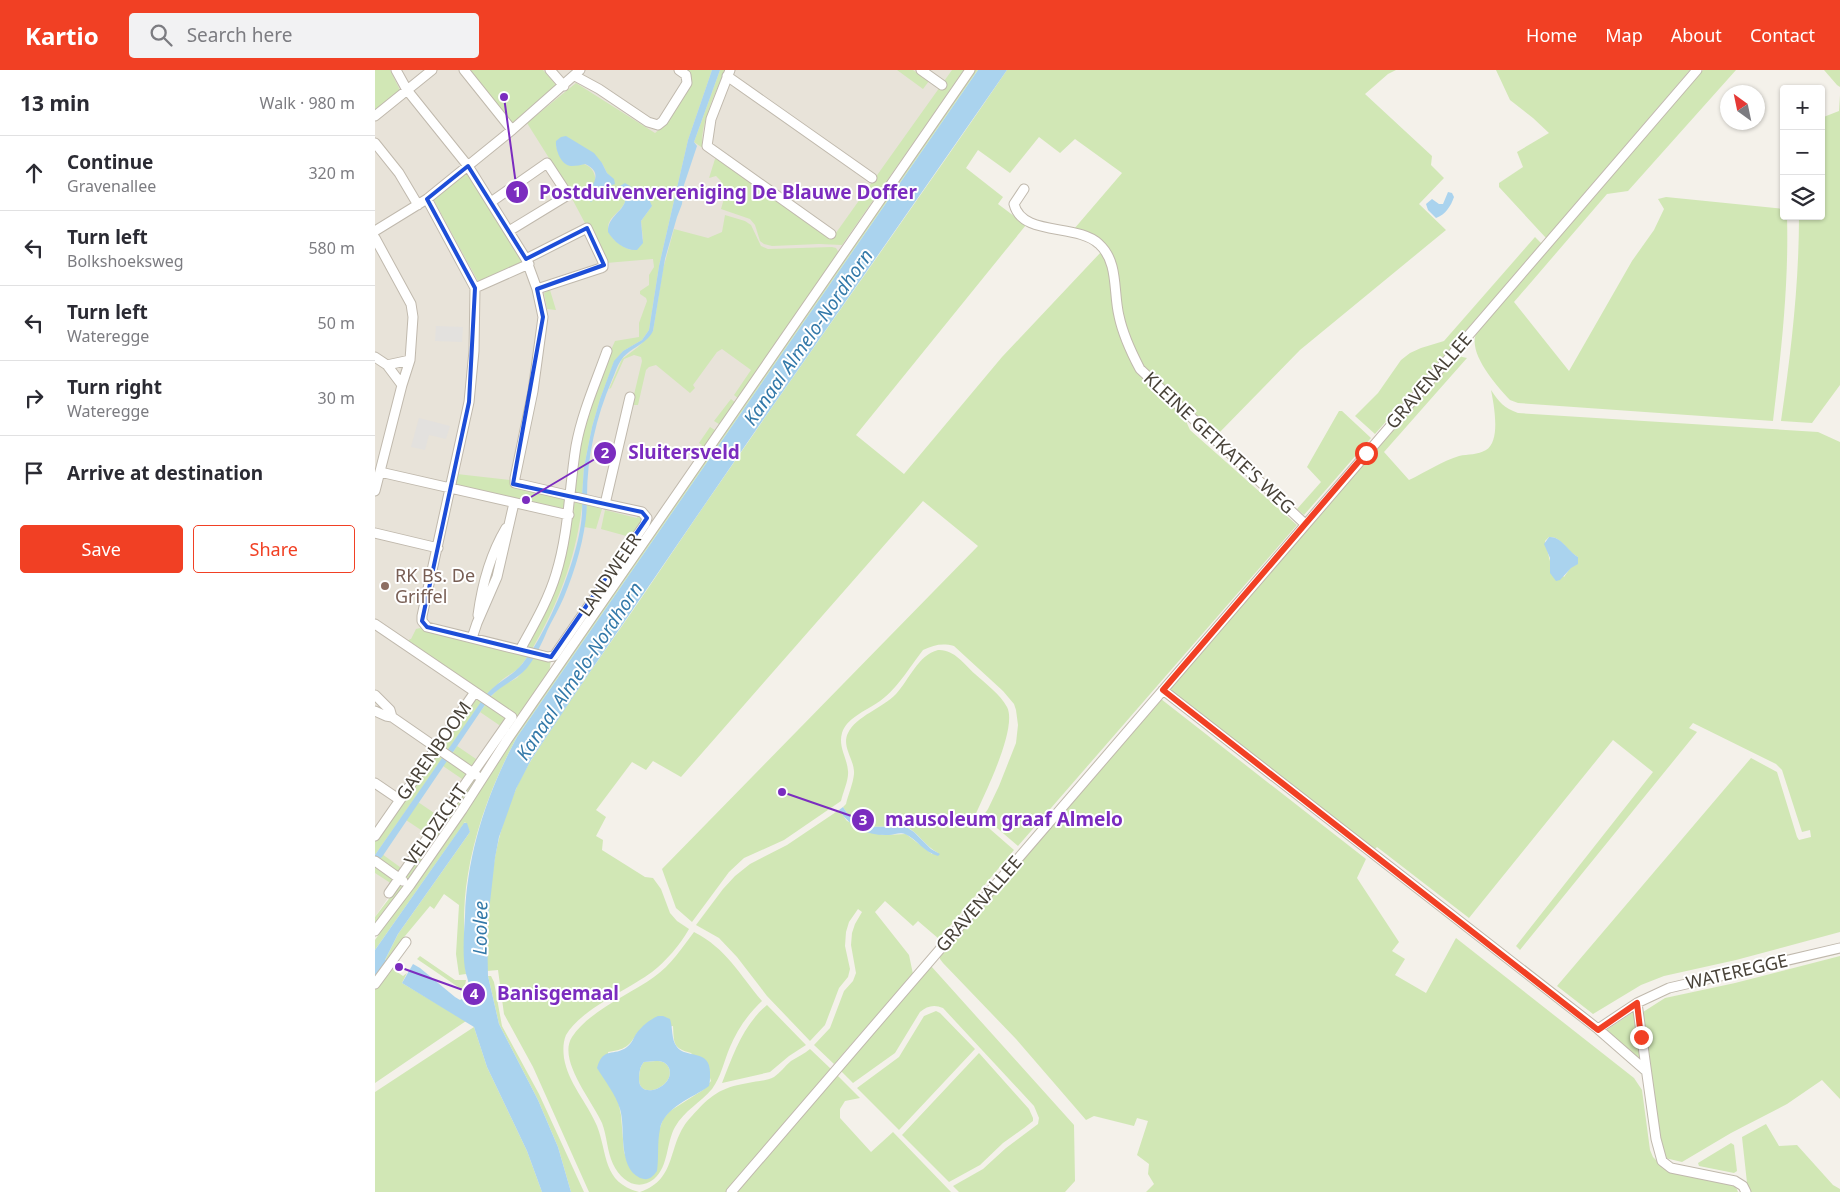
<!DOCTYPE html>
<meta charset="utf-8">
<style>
body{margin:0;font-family:"Noto Sans",sans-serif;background:#f2f2f3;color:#2b2b33}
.controls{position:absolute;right:15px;top:15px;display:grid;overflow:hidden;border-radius:5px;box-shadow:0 1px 4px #0004}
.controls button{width:45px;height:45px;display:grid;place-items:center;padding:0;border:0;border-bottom:1px solid #e1e1e2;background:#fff;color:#2b2b33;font:25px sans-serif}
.compass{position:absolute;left:1345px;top:15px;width:45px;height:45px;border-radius:50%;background:#fff;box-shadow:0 1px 4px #0004;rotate:327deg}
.stop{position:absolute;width:15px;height:15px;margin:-11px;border:4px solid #f14024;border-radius:50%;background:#fff}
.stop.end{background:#f14024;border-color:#fff;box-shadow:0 1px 5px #0008}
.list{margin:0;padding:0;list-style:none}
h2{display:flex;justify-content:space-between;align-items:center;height:65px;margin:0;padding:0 20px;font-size:21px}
h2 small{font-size:16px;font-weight:400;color:#7c7c81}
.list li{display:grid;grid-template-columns:32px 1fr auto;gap:15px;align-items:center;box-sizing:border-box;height:75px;padding:0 20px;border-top:1px solid #e1e1e2}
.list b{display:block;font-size:19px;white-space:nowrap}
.list p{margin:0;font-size:16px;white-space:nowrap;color:#7c7c81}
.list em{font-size:16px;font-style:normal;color:#7c7c81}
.actions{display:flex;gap:10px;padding:15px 20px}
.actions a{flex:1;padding:11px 0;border:1px solid #f14024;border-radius:5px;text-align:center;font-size:18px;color:#f14024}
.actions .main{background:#f14024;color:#fff}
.icon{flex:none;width:28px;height:28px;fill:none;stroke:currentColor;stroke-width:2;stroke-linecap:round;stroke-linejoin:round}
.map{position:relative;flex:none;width:1465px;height:1122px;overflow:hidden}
header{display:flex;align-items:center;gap:30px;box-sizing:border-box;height:70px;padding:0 25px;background:#f14024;color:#fff}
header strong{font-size:24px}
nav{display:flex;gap:28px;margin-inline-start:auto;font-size:18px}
.search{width:350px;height:45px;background:#f2f2f3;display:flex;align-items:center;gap:12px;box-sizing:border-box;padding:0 18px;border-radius:5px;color:#7c7c81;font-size:19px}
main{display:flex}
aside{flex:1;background:#fff}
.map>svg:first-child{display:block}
</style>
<header>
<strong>Kartio</strong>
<div class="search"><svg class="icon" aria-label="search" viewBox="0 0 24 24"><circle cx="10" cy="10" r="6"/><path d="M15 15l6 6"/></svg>Search here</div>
<nav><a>Home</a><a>Map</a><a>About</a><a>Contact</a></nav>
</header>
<main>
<aside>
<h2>13 min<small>Walk · 980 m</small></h2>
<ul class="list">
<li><svg class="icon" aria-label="ahead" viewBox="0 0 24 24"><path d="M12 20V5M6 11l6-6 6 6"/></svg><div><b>Continue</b><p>Gravenallee</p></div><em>320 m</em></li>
<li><svg class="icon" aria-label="left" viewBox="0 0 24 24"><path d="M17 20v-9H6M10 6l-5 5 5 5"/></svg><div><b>Turn left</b><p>Bolkshoeksweg</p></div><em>580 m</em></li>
<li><svg class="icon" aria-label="left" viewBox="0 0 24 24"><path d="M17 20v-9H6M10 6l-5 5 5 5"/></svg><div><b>Turn left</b><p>Wateregge</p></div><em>50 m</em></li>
<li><svg class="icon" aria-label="right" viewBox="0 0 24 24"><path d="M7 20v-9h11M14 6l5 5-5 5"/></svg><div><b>Turn right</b><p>Wateregge</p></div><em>30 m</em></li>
<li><svg class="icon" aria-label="arrive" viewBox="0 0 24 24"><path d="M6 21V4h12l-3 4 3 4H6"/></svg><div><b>Arrive at destination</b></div></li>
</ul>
<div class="actions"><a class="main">Save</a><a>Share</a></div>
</aside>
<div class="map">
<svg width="1465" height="1122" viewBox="0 0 1465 1122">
<rect width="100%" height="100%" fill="#f4f1ea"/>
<path fill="#e8e3d9" d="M0,0H600L462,201L177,589L0,847Z"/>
<path fill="#d1e7b5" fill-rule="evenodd" d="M0,0H15L25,20L0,41Z
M92,0H168L183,17L137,57Z
M308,0H337L313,70L284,196L274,260L267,270L248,281L239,292L225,329L217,357L209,397L207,426L199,424V420L206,368L227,300L240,271L264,267V253L272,231L271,228L265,224V221L274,215V205L279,197L278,189L231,193L184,104L152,53L201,13L280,63L286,58L314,15ZM181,75L227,93L232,103L238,110L223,129L218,130C220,116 225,100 209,94C190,97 187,95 181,75ZM246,117L277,136L266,151L268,169L256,180C244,176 226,163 236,149C242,142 248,138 251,130Z
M345,0H351C343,15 321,63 329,79L319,72Z
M522,0H538L554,11L548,19Z
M577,0H589L467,175L444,174L397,176L389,174L385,171L380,155L375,149L346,139L350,125L340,119L345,116L346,111L341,106L334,108L340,89L342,88L458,167Z
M598,0H603L142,667C119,710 101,756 93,804C87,837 89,871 91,904L84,905L81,884L84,835L69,824L59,839L55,836L30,866L0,911V905L7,900L6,898L23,864L95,762L90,752L0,880V870L111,709L122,690Z
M632,0H1021L1013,4L990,24L1057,86L1056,95L1069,108L1044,134L1071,160L925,280L842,365L771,300L762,287L752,264L735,185L699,159L747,103L700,69L685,83L664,67L635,103L603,80L591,98L628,127L623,134L651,155L481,365L529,404L627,287L726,182L733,195L745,264L784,320L810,349L815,360L922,455L643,776L608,746L613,739L624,716L641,673L643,655L641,640L639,634L628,621L579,576C567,573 559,575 548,580C534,598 521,621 502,633C490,641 472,648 467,663C463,677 472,687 473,701C474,710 468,722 466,731L409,770L369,788L354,802L317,852L301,838L287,799L603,476L548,431L306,707L278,691L271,700L257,692L221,740L231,747L221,766L228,770L227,780L270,807L278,808L286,819L295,843L302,851L314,859C305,875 291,891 277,902C253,920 206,939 191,965C188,972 188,980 189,988C193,1013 212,1032 222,1056C233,1084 227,1112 264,1122H214L158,997L129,944L123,900L112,901C112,839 115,776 141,719C152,693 170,670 185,646C217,598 252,550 284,502C398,333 517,168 632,0Z
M1121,0H1315L1171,168L1124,117V113L1148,97L1142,82L1174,63L1158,48L1135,30Z
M1328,0H1361L1253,121L1232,124L1139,232L1194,301L1257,191L1279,160L1289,139L1283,129L1291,127L1409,139V146H1412C1414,215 1406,283 1398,351L1143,333L1135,330C1122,316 1093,284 1101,264Z
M1449,0H1465V17L1462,15Z
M1465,25V315L1437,353L1406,351C1416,283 1424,215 1424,146H1446V48L1464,41Z
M92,102L149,193L104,213L58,129Z
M350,145L370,151L376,155L386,176L393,179L457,177L461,178L464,183L365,330L359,325L376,300L347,279L342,282L318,315L320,318L315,323L281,295L274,297L271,300L263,335H258L257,333L267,291L266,287L259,285L249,289L236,318L234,319L247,289L263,277L278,261L288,199L299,159L333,168L347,162Z
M1160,167L1167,174L1000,364L980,346L1003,323L1026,290L1035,283L1046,278L1069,271Z
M175,220L181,240L172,239L169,223Z
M1083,286L1092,288L1009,382L1034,410C1051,402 1067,391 1084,386C1093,384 1103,385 1111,380C1126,371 1119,335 1116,320C1124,332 1129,338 1143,343L1443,362L1465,372V862L1361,890L1289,906L1266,915L1218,944L1182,916L1376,688L1402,702L1422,767L1424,770L1436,767L1435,760L1427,762L1407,700L1401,694L1318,653L1314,658L1322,662L1145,880L1141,876L1278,702L1238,670L1094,848L1002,777L998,781L800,625L794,619L931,459ZM1174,467C1186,466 1192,481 1203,487L1189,507L1175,491L1170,471Z
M356,329L362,334L347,356L339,351Z
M964,341H967L996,368L929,445L922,439L946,412L932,397Z
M335,357L343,362L323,391L319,388L327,375L324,373Z
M82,404L136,410L191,430L189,442L82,416L80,413Z
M200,431L207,432V437C200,491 183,534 156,581L149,577L193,471Z
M212,433L216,434V436L227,439L221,459L209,457Z
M230,440L262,448L263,445H265L269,449L254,474L255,467L226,459Z
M45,558L54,561L154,585L143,599L128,609L110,626L32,572L35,569H36L41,559Z
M563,580C579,579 589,594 600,604C611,614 625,624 632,637C643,658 609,725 600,746L639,780L564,869L543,851L538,856L510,831L500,842L534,885L538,904L459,994L439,975L455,958L469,921L478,911L481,903L476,875L477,863L480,854L487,842L483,839L474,852L471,862L470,876L475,899L473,907L464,918L450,955L435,971L392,926L362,887L344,868L321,855L348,819L360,806L375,794L412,775L464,740L472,751L508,765L531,764L557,784L563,783C550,776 543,762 530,756C503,756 484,763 468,737L471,734C473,725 478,714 479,704C480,690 466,677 473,663C481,646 508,638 521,624C534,610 543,585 563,580Z
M158,587L176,589L174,605L33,812L27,808L138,647L114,629L125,617L142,608L152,597Z
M100,626L108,630L71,683L67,676Z
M786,629L991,789L982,808L1024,872L1017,881L1030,889L1020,905L1051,923L1081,868L1259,1008L1267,1020L1275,1080L1278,1087L1286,1095L1360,1115L1363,1122H771L779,1114L773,1104L774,1094L762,1085L773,1051L762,1048L759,1056L719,1046L711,1050L641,969L568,893L565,889V885Z
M111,634L132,647L127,657L105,642Z
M82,676L104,691L98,698L77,684Z
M62,683L69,686L0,785V771Z
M73,689L93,704L90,711L68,696Z
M43,732L65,747L52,764L31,750Z
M7,784L29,800L24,804L3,789L7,787Z
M0,795L12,806L19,807L17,814L0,803Z
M26,813L30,816L0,855V847Z
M319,862C352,879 364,904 387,931C373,944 362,960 355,977C349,991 346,1007 337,1019C326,1032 309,1041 300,1057C291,1073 294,1096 279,1109C263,1122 246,1111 238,1094C232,1081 232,1066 227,1053C218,1032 182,990 197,967C214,941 254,925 279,907C296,895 307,878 319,862ZM298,956C299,974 298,978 316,983L335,1008L336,1011L328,1020L295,1041L288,1049L285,1058L254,1095L249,1082L246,1045L233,982C250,979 253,978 262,963Z
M45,886L80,910H91L89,921L42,889Z
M1465,886V1029L1447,1010L1412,1034L1356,1063L1307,1092L1290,1088L1287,1084L1268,942L1290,928L1360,913Z
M556,896L699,1055L700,1111L690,1122H584L578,1116L608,1099L631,1078L663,1054L664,1048L659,1036L568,938C559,934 552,936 545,942L520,983L478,1013L466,1001Z
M16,898L28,906L32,903L27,913L91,951L0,1013V918Z
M113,906H116L119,912L127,956L164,1024L209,1122H196L183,1077L163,1030L124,954Z
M392,935L431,975L414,986L395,1002L347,1013C358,985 368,955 392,935Z
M561,941L565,943L600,979L524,1060L482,1018L524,987L549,946Z
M1257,943H1259L1267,991L1230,961Z
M99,957L112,997L152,1081L167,1122H0V1022Z
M435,979L456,999L351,1122H265C304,1109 291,1073 316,1047C336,1025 344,1018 373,1013C381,1011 392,1011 399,1007C405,1003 410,996 416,991C422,987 429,984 435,979Z
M604,983L654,1039L658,1048V1051L649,1058L628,1073L605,1095L574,1112L527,1065Z
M281,991C287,991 291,992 294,998C301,1016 265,1031 264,1010C264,1003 265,996 269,992Z
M462,1005L485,1028L470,1031L465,1039V1048L496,1082L518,1062L576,1122H361Z
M1391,1054L1404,1076L1422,1075L1458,1115L1465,1119V1122H1373L1367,1067Z
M1356,1073L1359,1075L1362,1101L1359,1103L1324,1096L1323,1093Z"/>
<path fill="#e3e1de" d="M61,256L88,257L87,272L60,271Z
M44,348L75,356L71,369L54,365L50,380L36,377Z"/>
<path fill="#aad3ee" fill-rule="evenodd" d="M337,0H345L319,72L322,76L309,115L307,134L302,147L290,189L278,261C271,275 256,277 247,289C242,295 240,304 237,310C221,347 212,387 212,427L207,426L209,397L217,357L225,329L239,291L248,281L267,270L274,260L284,196L313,70Z
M603,0H632L372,373L204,618L156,690L141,719L124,767L120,788L112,859L113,906L124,954L163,1030L183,1077L196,1122H167L152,1081L112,997L99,957L27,913L38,894L45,898L80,927L85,930C89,928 92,927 93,922C95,917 93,909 91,904C87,887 89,863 90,846C92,783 112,723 142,667Z
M191,66L219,83L227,93L232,103L239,109L240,114L230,118L223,129L218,130L216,132L212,128C216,115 230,103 210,94C206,95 201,96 197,96C187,97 180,80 181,71L186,67Z
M250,113L273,127L277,136L266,151L268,173L262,180C250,181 239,172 233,162C232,145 253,140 250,126C249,123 246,119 245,116Z
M1073,122L1077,123L1079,127C1076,136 1070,145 1061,148L1053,140L1051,134L1057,129L1064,134H1068Z
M207,433H212C211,465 201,498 189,527C184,539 177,550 172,561C167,573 160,588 152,598C141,610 127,615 116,626L7,787L0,793V785L110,626C122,611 137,607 148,593C174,561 210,474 207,433Z
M1174,467C1186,466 1192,480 1203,487V494L1196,498L1185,510L1181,511L1175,503V488L1169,474Z
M468,737C484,763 503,756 530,756L539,762L556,779L565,784L563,786C548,782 542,769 530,764C525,762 519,765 514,765C493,766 476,758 464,740Z
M89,753H92L95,762L23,864L10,890H13L9,893L10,895L0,905V880Z
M283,946H288L295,949C298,957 296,970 302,977C311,989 336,978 335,1004C335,1009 335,1012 334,1016C318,1028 289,1037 285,1059C282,1073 284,1087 282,1101C277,1108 273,1111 265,1108C242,1097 251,1058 245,1039C241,1025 230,1011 222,998C228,976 239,987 252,977C257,973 258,969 261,964C267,956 274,950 283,946ZM281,991C287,991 291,992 294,998C301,1016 265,1031 264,1010C264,1003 265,996 269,992Z"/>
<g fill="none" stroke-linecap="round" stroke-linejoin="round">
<defs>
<path id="minor" d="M21,0L32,20L93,96L151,189L162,219L168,247L158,321L140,408V413L230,434
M89,0L137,60
M175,0L189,16
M355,0L336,49L332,76L456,164
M546,0L567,15
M200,6L224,19L273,52L283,55L288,51L312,13L311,5L304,0
M352,6L497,108
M0,46L57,0
M0,73L24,103L43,135
M649,119L639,134C647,167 702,153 724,174C744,192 738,222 744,246C748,265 756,282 765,299L930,454
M52,129L100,218L99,281L94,332L47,546V551L52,557L145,580C158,556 173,531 181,504C194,462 194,419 201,376C207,343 221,312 232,281
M116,132L172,93L193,125L134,161
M0,161L52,129L137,60L205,0
M0,168L36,234L38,247L35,290L27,315
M151,189L212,158L228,192V197L226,198L162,219
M100,218L154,194
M0,287L12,295L27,315L0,421
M12,295L35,290
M5,402L194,445
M0,463L63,478
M103,545C107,515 115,485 131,458
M0,554L137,647L14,823
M97,568L102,553L122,507L139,433
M145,580L173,587L179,586L270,454L272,448L267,442L230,434L255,327
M788,620L1223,959L1270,1000
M0,625L15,640L17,647L101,705
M0,641L11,646L17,647
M0,713L25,730
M0,766L100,622
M0,791L28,811
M0,861L35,815L87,740L132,670L595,0
M0,914L31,872
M1262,933L1281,1069L1287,1091L1296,1098L1360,1111L1368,1116L1371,1122
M1223,959L1262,933L1294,918L1465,878
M356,1122L1322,0"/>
</defs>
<use href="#minor" stroke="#c0b9ad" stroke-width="11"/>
<use href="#minor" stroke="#fff" stroke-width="9"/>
</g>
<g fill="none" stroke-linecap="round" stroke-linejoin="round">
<path stroke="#f14024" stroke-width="6" d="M991,383L788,620L1223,960L1262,933L1266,967"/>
</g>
<path fill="none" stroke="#1d4ed8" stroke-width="4" stroke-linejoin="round" d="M93,96L151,189L212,158L229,195L162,219L168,247L138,414L267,442L272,448L176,587L52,557L47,551L94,332L100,218L52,129Z"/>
<circle fill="#8d6e63" stroke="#fff" stroke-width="2" cx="10" cy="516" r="5"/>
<g text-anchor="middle" stroke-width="4" stroke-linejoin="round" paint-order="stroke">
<g font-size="18" fill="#484238" stroke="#fff">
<text transform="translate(1054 311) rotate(-49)" y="6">GRAVENALLEE</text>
<text transform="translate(844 373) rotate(43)" y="6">KLEINE GETKATE'S WEG</text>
<text transform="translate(235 505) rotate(-56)" y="6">LANDWEER</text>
<text transform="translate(59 681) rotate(-55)" y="6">GARENBOOM</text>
<text transform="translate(61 755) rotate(-55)" y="6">VELDZICHT</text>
<text transform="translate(604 834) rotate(-49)" y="6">GRAVENALLEE</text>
<text transform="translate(1362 902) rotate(-13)" y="6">WATEREGGE</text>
</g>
<g font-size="18" fill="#785e54" stroke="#fff" text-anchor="start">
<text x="20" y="512">RK Bs. De<tspan x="20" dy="21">Griffel</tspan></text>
</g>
<g font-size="19" font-style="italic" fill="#3379a9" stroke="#fff">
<text transform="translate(433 267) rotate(-55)" y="7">Kanaal Almelo-Nordhorn</text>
<text transform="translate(204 601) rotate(-56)" y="7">Kanaal Almelo-Nordhorn</text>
<text transform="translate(105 858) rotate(-89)" y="7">Loolee</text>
</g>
</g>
<path fill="none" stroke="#7b2cbf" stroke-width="2" d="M129 27L142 122M151 430L230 383M407 722L488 750M24 897L99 924"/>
<g fill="#7b2cbf" stroke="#fff" stroke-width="2">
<circle cx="129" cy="27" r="5"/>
<circle cx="151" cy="430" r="5"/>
<circle cx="407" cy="722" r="5"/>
<circle cx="24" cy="897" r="5"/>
<circle cx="142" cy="122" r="12"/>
<circle cx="230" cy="383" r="12"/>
<circle cx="488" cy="750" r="12"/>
<circle cx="99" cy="924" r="12"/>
</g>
<g font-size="15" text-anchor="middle" font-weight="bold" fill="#fff">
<text x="142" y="127">1</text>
<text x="230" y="388">2</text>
<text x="488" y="755">3</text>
<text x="99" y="929">4</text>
</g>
<g font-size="19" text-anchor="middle" font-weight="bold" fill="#7b2cbf" stroke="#fff" stroke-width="4" stroke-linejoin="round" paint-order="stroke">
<text x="353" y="129">Postduivenvereniging De Blauwe Doffer</text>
<text x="309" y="389">Sluitersveld</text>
<text x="629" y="756">mausoleum graaf Almelo</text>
<text x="183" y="930">Banisgemaal</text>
</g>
</svg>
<div class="controls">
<button>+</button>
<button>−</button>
<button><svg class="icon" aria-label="layers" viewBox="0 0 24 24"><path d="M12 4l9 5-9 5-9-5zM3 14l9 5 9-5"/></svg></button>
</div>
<svg class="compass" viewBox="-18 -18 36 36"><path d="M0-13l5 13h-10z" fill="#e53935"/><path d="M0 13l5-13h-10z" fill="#7c7c81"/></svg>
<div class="stop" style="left:991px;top:383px"></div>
<div class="stop end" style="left:1266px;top:967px"></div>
</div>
</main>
